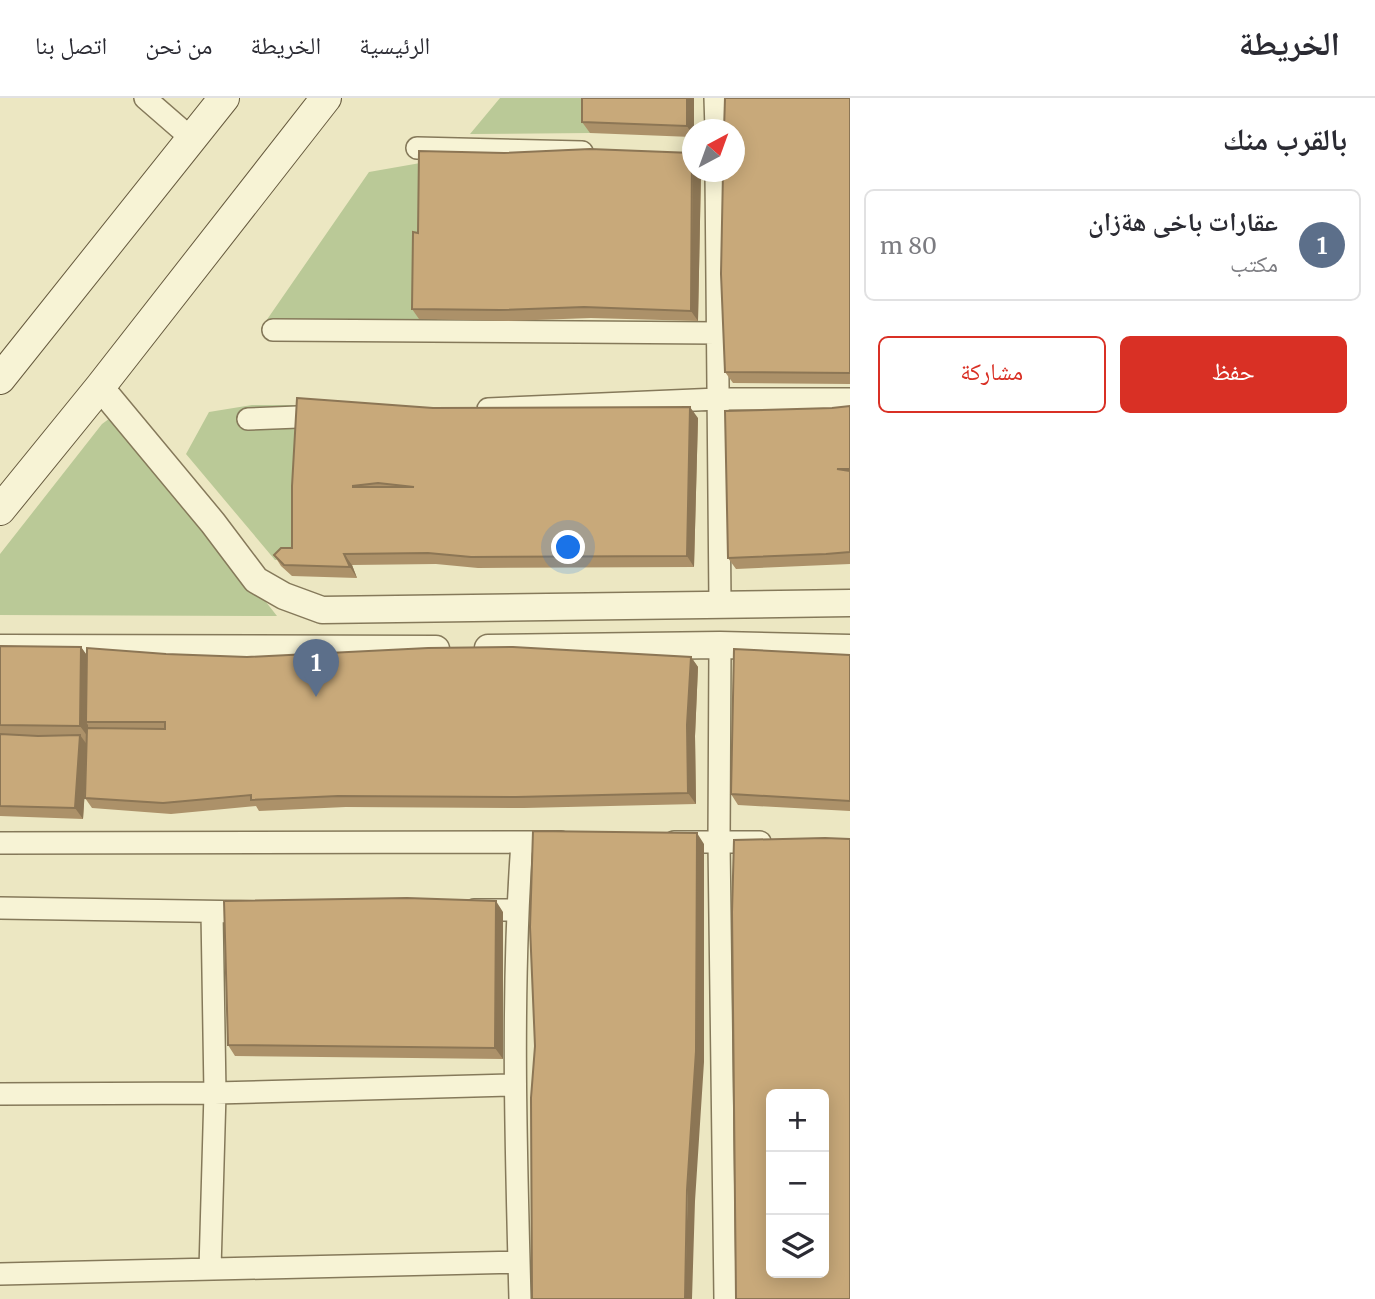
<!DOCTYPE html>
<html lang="ar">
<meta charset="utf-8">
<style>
body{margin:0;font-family:Merriweather,"Noto Naskh Arabic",serif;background:#f2f2f3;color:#2b2b33;direction:rtl}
.controls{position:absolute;right:21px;bottom:21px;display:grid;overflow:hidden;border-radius:10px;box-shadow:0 4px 18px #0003}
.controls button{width:63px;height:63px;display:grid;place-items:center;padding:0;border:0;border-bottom:2px solid #e1e1e2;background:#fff;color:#2b2b33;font:35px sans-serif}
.compass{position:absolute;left:682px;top:21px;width:63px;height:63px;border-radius:50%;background:#fff;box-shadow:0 4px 18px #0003;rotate:41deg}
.you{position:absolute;left:569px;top:450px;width:24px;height:24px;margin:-18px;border:5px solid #fff;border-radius:50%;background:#1a73e8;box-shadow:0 0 0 10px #1a73e833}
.badge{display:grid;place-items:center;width:46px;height:46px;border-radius:50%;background:#d93025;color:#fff;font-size:23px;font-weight:700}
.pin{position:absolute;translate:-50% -58px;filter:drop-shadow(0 2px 4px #0008)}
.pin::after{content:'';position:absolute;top:37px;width:24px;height:21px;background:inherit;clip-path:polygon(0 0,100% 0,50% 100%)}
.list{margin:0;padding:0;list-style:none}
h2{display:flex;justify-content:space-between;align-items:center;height:91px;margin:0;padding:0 28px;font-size:30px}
h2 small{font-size:23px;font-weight:400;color:#7c7c81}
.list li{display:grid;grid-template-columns:46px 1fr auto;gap:21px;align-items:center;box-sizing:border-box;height:112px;margin:0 14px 14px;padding:0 14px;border:2px solid #e1e1e2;border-radius:10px}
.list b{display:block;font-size:26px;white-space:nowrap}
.list p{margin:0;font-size:23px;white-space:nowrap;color:#7c7c81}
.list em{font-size:23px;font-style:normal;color:#7c7c81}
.actions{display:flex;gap:14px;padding:21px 28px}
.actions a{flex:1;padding:16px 0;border:2px solid #d93025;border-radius:10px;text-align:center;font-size:24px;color:#d93025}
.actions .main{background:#d93025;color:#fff}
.icon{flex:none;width:38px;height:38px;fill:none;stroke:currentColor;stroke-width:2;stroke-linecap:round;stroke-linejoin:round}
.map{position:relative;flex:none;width:850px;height:1201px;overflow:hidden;direction:ltr}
header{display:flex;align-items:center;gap:42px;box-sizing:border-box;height:98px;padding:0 35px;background:#fff;border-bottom:2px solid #e1e1e2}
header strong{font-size:33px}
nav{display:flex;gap:38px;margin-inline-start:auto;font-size:24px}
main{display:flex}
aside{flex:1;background:#fff}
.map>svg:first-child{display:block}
</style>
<header>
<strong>الخريطة</strong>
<nav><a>الرئيسية</a><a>الخريطة</a><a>من نحن</a><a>اتصل بنا</a></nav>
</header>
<main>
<aside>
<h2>بالقرب منك<small></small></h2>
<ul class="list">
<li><span class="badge" style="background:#5c6f8a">1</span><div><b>عقارات باخی هةزان</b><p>مكتب</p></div><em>80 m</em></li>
</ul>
<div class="actions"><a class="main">حفظ</a><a>مشاركة</a></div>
</aside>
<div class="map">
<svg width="850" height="1201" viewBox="0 0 850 1201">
<rect width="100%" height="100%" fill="#ece7c2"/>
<path fill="#bac997" d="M500,0H589L590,35L470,36Z
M426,64L419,221L266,223L369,74Z
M252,307H292L304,311L300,453L288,461L275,462L186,356L209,314Z
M117,315L277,518L0,517V456L102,326Z"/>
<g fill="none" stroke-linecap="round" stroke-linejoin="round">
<defs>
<path id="minor" d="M145,0L191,40
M715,0L716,32
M417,50L582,54
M716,74L720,505
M273,232L717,235
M488,311L718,301H850
M248,321L323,318
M720,547L719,744L725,1201
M674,744H760
M0,745L561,744
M0,810L253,814
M474,812H517
M0,996L215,995L514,987
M210,1171L215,995L212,814
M0,1176L519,1164
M520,1201C516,1049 511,896 522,744"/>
<path id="tertiary" d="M100,289L213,425L256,482L284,498L322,512L850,505
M0,550L436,551
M488,550L720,547L850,550"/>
<path id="secondary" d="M0,281L224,0
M0,412L100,289L326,0"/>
</defs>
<use href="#minor" stroke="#85795a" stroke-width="24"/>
<use href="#tertiary" stroke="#85795a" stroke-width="29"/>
<use href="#secondary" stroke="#665a3e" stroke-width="32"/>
<use href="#minor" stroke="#f7f3d5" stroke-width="21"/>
<use href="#tertiary" stroke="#f7f3d5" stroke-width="26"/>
<use href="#secondary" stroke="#f7f3d5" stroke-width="30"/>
</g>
<path fill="#ac9169" d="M694,0V32H692V39L590,35L582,24Z
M850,0V286L733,285L725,274Z
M692,74H701L698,223L591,220L508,223L419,221L412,211L418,135Z
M850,308V466L736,471L728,460L832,310Z
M433,310L698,320L694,469L478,470L436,466L352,467L357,480L292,478L281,468L274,457L292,450V388Z
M0,548L81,549L87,558L166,556L247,559H691L698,569L695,638L696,706L524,710L346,709L259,713L256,708L171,716L92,710L85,700V687L83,721L0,718Z
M850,557V713L738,707L731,696Z
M503,814V961L235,958L228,947Z"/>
<path fill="#8c7655" d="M687,0H694V32H692V36L687,28Z
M693,74H701L698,223L691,213Z
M690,309L698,320L694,469L687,458Z
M344,456L352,467L357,480L350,469Z
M81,549L89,560L86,624L88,627V639L80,628Z
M691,559L698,569L695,638L696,706L688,695L687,627Z
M80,637L88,648L83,721L75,710Z
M697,735L704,746V964L695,1103L692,1201H685Z
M496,803L503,814V961L495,950Z"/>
<path fill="#c8a97a" stroke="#8c7655" stroke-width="2" fill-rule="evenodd" d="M582,0H687V28L582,24Z
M725,0H850V275L725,274L721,176L723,74H734V32H724Z
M590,51L692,55L691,213L584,209L500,212L412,211L413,134L418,135L419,53L504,55Z
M297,300L433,310L690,309L687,458L471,459L428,455L344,456L350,469L284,467L274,457L281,450H292V388ZM378,385L414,389H353V388Z
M850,308V371H837L850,373V454L826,456L728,460L725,313L832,310Z
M0,548L81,549L80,628L0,627Z
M513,549L691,559L687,627L688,695L516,699L338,698L251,702V697L163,705L85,700L87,630L165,631V624H86L87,550L166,556L247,559L428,550Z
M734,551L850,557V703L731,696Z
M0,636L38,638L80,637L75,710L0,708Z
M533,733L697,735L696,953L687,1092L685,1201H532L531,1000L535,948L530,829Z
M825,740L850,741V1201H736L732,814L734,742ZM771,996H824V1175H771Z
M407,800L496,803L495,950L228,947L224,803Z"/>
</svg>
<div class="controls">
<button>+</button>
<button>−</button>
<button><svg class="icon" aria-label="layers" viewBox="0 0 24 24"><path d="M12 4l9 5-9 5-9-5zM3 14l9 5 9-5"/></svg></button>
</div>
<svg class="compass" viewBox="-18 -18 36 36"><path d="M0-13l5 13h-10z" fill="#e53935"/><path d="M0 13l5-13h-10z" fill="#7c7c81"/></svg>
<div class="you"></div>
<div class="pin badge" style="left:316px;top:599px;background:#5c6f8a">1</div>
</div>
</main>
